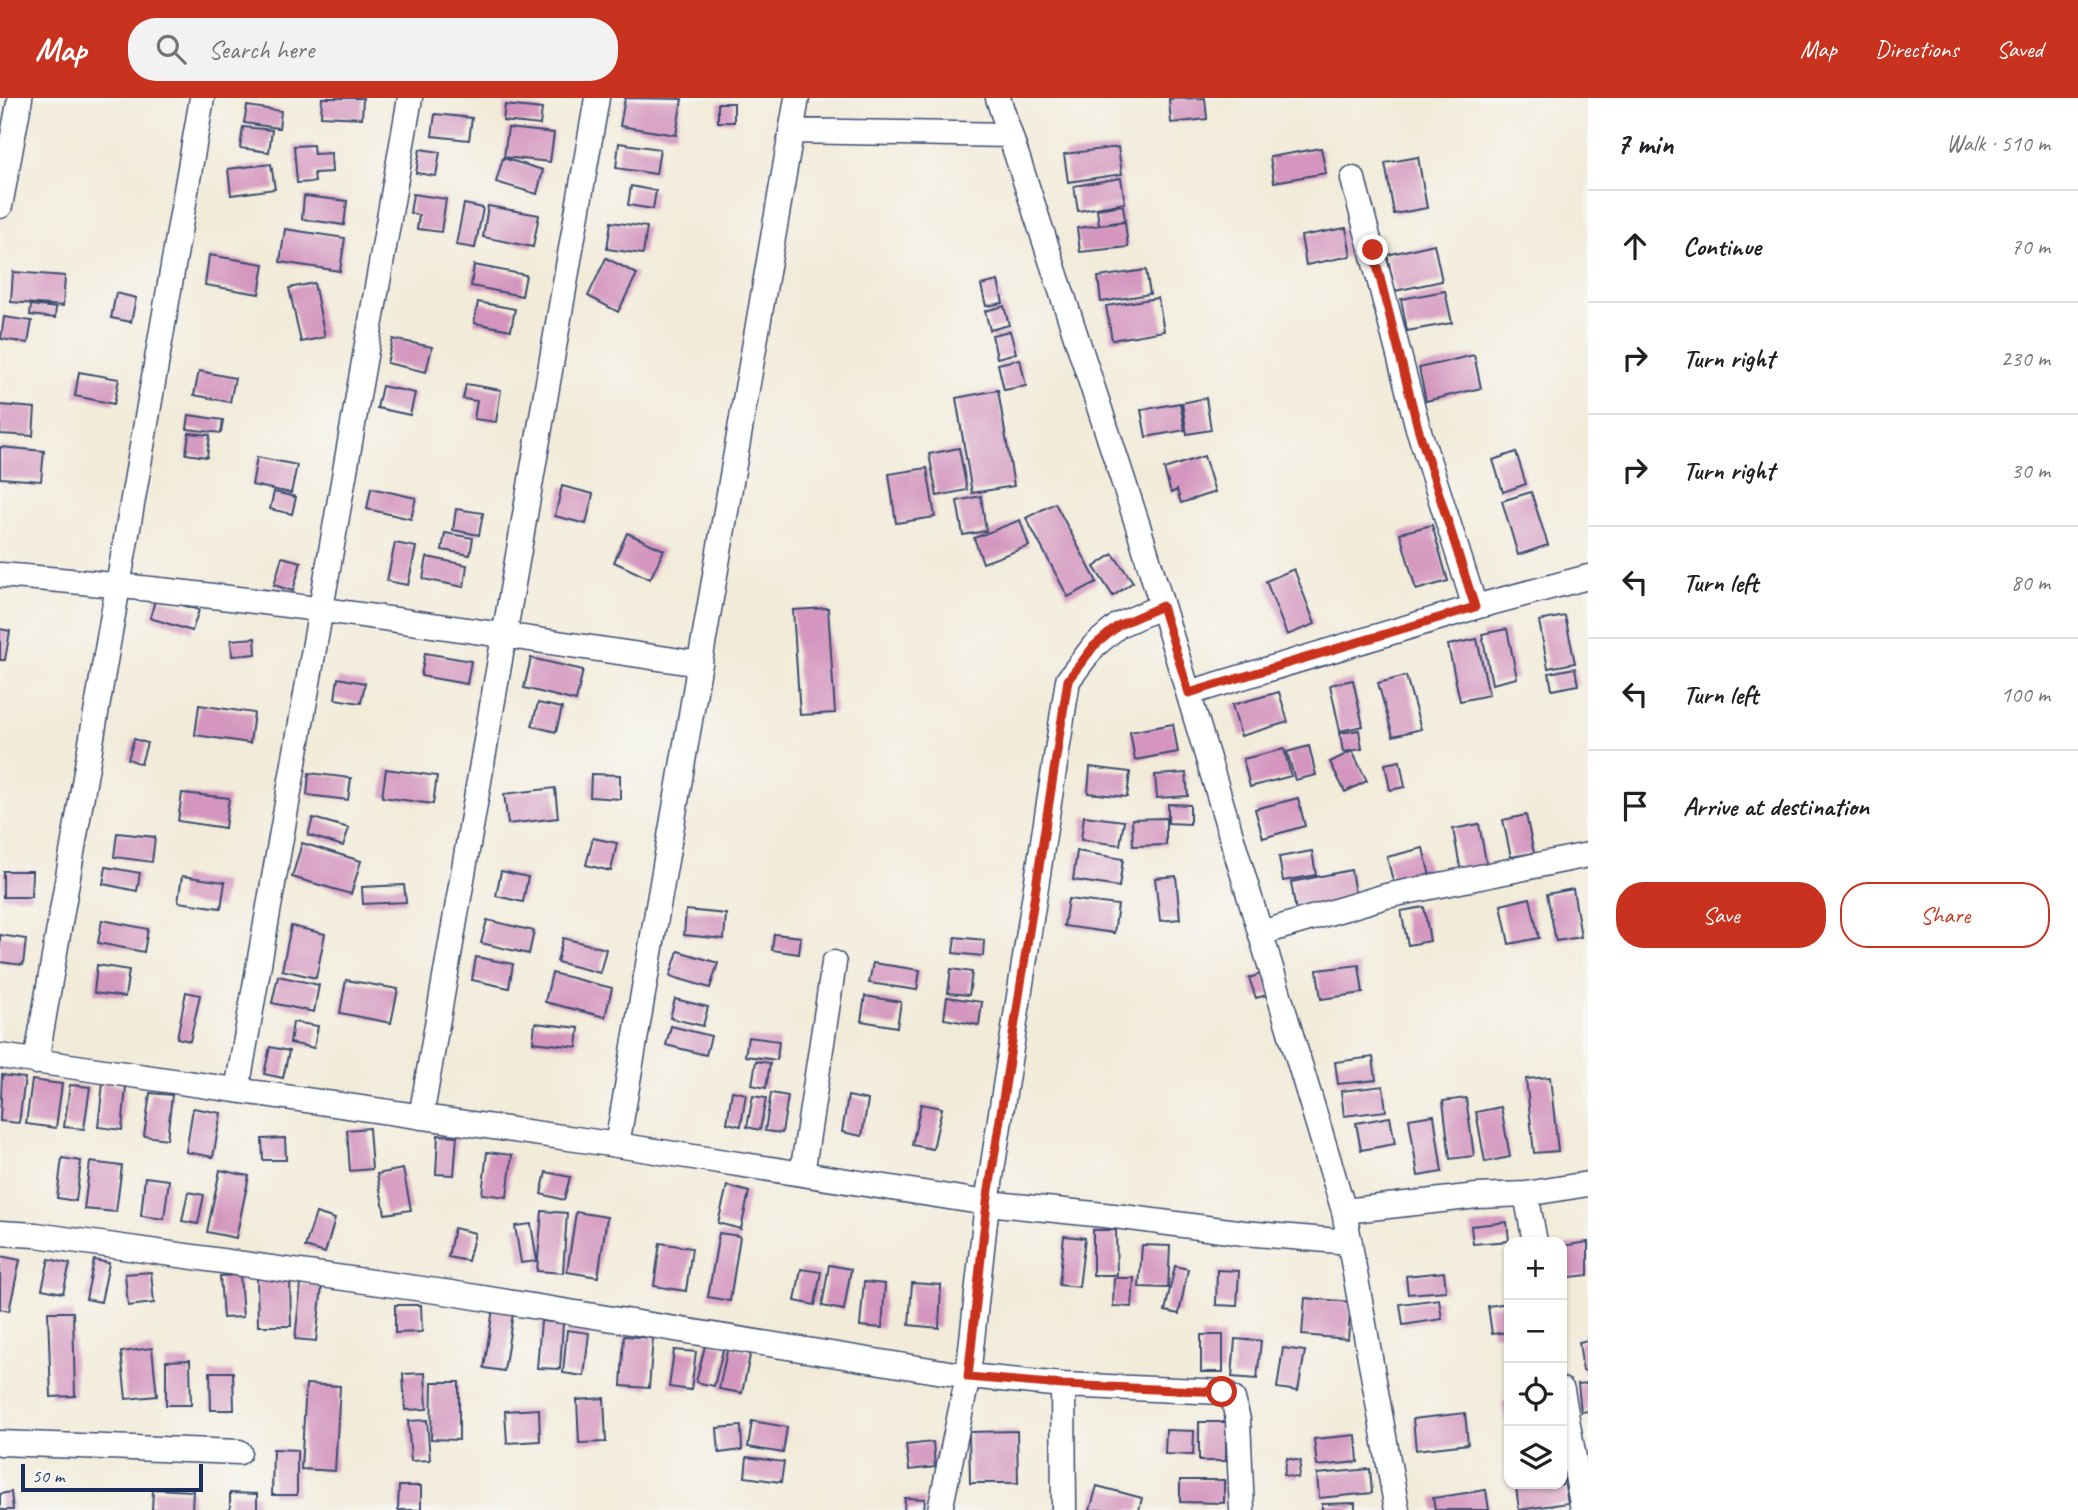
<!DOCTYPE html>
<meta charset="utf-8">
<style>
body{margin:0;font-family:Caveat,sans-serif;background:#f2f2f2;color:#202124}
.controls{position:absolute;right:21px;bottom:21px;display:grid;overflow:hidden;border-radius:14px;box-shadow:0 2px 5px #0004}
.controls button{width:63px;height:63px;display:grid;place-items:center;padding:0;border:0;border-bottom:2px solid #e0e0e0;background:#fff;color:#202124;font:35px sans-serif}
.scale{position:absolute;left:21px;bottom:18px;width:182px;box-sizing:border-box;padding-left:7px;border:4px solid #1b2f5e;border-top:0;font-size:19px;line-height:24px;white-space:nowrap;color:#1b2f5e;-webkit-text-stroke:5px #f6f6f2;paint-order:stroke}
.stop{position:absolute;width:21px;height:21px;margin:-16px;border:5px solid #c8321e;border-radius:50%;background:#fff}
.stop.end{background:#c8321e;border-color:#fff;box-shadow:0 2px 7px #0008}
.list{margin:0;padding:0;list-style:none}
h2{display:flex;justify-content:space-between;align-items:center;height:91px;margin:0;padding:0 28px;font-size:30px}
h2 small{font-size:23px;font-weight:400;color:#757577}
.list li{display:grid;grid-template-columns:46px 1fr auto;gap:21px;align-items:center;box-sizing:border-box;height:112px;padding:0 28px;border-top:2px solid #e0e0e0}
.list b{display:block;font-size:26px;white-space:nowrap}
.list em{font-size:23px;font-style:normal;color:#757577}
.actions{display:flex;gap:14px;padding:21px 28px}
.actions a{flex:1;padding:16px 0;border:2px solid #c8321e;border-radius:28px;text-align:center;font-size:24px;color:#c8321e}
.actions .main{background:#c8321e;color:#fff}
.icon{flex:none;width:38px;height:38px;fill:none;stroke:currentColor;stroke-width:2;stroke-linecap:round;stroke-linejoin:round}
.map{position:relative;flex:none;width:1588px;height:1412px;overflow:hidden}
header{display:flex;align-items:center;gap:42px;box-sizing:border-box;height:98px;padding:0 35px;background:#c8321e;color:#fff}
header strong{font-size:33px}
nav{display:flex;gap:38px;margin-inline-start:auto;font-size:24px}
.search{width:490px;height:63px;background:#f2f2f2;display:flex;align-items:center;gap:18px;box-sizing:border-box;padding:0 24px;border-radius:28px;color:#757577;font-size:26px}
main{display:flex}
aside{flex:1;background:#fff}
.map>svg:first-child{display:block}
</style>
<header>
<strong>Map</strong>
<div class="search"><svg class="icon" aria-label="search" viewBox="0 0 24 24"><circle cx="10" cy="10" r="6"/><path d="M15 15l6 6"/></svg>Search here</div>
<nav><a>Map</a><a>Directions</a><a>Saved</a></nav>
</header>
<main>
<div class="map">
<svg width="1588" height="1412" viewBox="0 0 1588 1412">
<rect width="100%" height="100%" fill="#f6f6f2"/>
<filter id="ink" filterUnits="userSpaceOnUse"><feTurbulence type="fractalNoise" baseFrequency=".0143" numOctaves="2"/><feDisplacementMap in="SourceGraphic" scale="14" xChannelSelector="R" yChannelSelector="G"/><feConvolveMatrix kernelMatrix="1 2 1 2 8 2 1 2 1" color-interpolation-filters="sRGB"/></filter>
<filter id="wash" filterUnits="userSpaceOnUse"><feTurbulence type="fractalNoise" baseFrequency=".00686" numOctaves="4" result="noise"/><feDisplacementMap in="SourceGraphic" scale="28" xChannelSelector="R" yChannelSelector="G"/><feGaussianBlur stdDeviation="1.57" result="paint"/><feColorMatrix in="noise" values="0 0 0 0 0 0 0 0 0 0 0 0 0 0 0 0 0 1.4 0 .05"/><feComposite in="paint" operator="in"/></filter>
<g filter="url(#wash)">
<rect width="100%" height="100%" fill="#f2ebd9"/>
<g id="blocks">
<path fill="#d496be" d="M322,0H363L362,20L321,18Z
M625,0L682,1L676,37L620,28Z
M1205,0L1207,21L1171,25L1169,1Z
M718,5H734V24H718Z
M505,7L542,11L540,27L503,23Z
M247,8L281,13L279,30L244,25Z
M435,16L472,20L469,42L432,38Z
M243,29L272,32L269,54L240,50Z
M508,30L554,35L550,64L504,59Z
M619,45L660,51L656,76L616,70Z
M313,47L314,56L331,55L332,74L314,75L315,84L297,85L294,48Z
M1118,49L1122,76L1068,84L1064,56Z
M1321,50L1326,75L1274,84L1270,59Z
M420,51L440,54L436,78L416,75Z
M1418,59L1427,110L1394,116L1385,65Z
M503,60L543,72L537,96L496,84Z
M271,66L275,91L231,97L228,71Z
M1121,80L1125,105L1078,113L1074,88Z
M631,88L656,93L653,111L628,107Z
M413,96L446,101L441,134L417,131L419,117L410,115Z
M304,98L347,103L344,127L302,121Z
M464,106L483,110L475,150L456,147Z
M1123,107L1125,123L1099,127L1097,111Z
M488,108L539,117L533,149L483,139Z
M611,124L647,129L643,156L607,151Z
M1125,124L1128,149L1080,154L1077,130Z
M1346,130L1351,158L1306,167L1301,138Z
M285,131L345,140L340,173L280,164Z
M1434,146L1442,183L1395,193L1387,157Z
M209,157L264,166L259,196L205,187Z
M606,160L637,176L618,214L588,198Z
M474,167L526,177L522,198L471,188Z
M1146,172L1150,196L1101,204L1098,179Z
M13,174L65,178L63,208L11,204Z
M998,183L1003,205L986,208L981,187Z
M314,185L325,239L301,244L289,190Z
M1445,193L1452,225L1407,233L1401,201Z
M116,195L136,200L131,224L111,220Z
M1158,200L1164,233L1112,242L1106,208Z
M478,204L515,211L511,232L474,225Z
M31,207L56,210L55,220L30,217Z
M1004,208L1009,227L990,232L985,213Z
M4,219L32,223L28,245L1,241Z
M1010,233L1016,255L997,260L992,237Z
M393,241L432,249L426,274L387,265Z
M1474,257L1481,290L1426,303L1419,270Z
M1020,261L1026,288L1004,292L998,266Z
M199,273L235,280L230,304L194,297Z
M79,274L119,281L114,306L75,298Z
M466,286L501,292L496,324L474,321L477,303L463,301Z
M382,288L415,295L410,317L377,310Z
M998,292L1014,388L972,395L956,300Z
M1206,300L1211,332L1187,336L1182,305Z
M1180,305L1185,332L1146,339L1141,312Z
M0,307L35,310L33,338L0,336Z
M189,317L223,322L221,335L187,331Z
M189,335L210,337L207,359L186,356Z
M0,349L44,353L41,383L0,380Z
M959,350L967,392L937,398L929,356Z
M1516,354L1526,386L1503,394L1493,362Z
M1204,358L1215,394L1181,405L1177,392L1171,395L1164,371Z
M257,359L297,367L291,395L252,387Z
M927,370L935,419L896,425L889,376Z
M562,388L593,396L586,426L555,418Z
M371,390L416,400L411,421L367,411Z
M274,394L296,399L292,416L270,411Z
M1531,394L1548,447L1518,457L1502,403Z
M981,398L986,433L963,437L957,403Z
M1055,405L1097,484L1068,499L1026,420Z
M456,411L483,415L479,437L453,432Z
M1020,422L1029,448L983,465L974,440Z
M1432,427L1448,483L1416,492L1400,435Z
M445,435L473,440L470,457L442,452Z
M627,435L664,452L650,481L614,464Z
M395,445L416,449L408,487L387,483Z
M1113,456L1133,484L1113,498L1094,469Z
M282,459L301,464L293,493L274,487Z
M427,459L467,467L464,489L423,481Z
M1294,471L1315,526L1287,537L1266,483Z
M156,499L199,512L192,533L150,520Z
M828,510L835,615L800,617L793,512Z
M1565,518L1575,565L1548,570L1539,523Z
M0,531L10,533L5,562H0Z
M1507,531L1517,580L1492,586L1482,536Z
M255,540L256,556L232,558L231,542Z
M1477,541L1489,597L1460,603L1448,547Z
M425,555L471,563L467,586L421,578Z
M531,560L583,572L576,603L524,590Z
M1575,570L1578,587L1552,592L1549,575Z
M1406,578L1421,631L1393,638L1378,585Z
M338,580L365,585L361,605L335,601Z
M1353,582L1363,628L1340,633L1330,587Z
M1279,594L1288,624L1241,638L1232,607Z
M538,605L562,610L556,634L532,628Z
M199,607L254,615L250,645L195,637Z
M1173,626L1178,654L1135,662L1130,634Z
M1359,632L1362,651L1343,654L1340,635Z
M134,641L147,645L141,666L128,661Z
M1309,648L1316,677L1295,682L1287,654Z
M1284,651L1291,678L1250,689L1243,661Z
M1352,653L1367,683L1345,694L1330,664Z
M1400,663L1405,689L1390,692L1385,666Z
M1090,669L1130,674L1127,699L1088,695Z
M386,671L437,678L433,706L382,699Z
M309,675L351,680L348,702L307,697Z
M1186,675L1188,698L1157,700L1155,677Z
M591,676L620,677V701L590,699Z
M555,690L558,720L508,726L504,696Z
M182,695L229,700L225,730L178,723Z
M1298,700L1305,728L1263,740L1255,711Z
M1168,706L1190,707V726L1168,725Z
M1526,717L1534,755L1511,759L1503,722Z
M1084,718L1124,723L1120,747L1081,742Z
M313,720L349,730L343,748L308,737Z
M1166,720V747L1133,748L1132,721Z
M1479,726L1487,769L1461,774L1453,731Z
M117,735L155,739L152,764L114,759Z
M593,740L617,745L611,773L586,767Z
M302,745L361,763L351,796L292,779Z
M1423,750L1430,778L1394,787L1387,759Z
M1077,753L1123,761L1119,789L1073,782Z
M1312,753L1316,777L1283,783L1279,759Z
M106,769L140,775L137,793L103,786Z
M1351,772L1356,802L1296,814L1291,784Z
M3,773H32L31,799H3Z
M501,773L528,779L523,804L496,798Z
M182,778L225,784L221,810L178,804Z
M1176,778L1180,821L1160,823L1155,780Z
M404,787L406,804L363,806L362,789Z
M1573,791L1581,839L1556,843L1547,796Z
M1530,800L1539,840L1509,846L1501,807Z
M1068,801L1118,807L1114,835L1064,828Z
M1424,809L1430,843L1408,847L1401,813Z
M686,812L726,816L724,841L684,837Z
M102,822L148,831L144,854L98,845Z
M487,822L534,833L529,856L481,845Z
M291,828L325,836L316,880L282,872Z
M774,836L801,839L799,856L772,852Z
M0,837L26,841L23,867L0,864Z
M955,839L984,842L983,858L953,855Z
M563,840L606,851L600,875L557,864Z
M678,853L718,865L710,890L670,878Z
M476,859L513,866L509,890L472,882Z
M873,865L920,872L917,892L869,885Z
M97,867L129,872L125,899L94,895Z
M1359,867L1363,895L1321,901L1317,872Z
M951,871L972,874L969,897L948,895Z
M552,875L612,890L605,919L545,904Z
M1264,875L1270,896L1256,900L1249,880Z
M278,878L319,887L314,914L272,905Z
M346,882L398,891L391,925L340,915Z
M186,894L200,897L190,943L177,940Z
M865,898L901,904L897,929L861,923Z
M947,899L982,904L979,927L944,921Z
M675,901L708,909L703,928L670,920Z
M293,924L318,928L314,950L290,945Z
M535,925L579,930L577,949L533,944Z
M671,928L711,938L706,957L666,947Z
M748,939L779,943L777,962L745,958Z
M270,949L289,953L283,980L264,976Z
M1373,959L1376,982L1338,986L1335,964Z
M756,963L770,965L766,990L752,987Z
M2,977L25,980L19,1025L0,1023Z
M1550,979L1558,1053L1534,1055L1526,981Z
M32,982L62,986L56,1030L26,1026Z
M103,985L126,988L122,1032L98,1029Z
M70,987L90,989L84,1031L64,1029Z
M1383,988L1386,1013L1344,1018L1341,993Z
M732,993L746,996L741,1028L727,1025Z
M150,995L172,997L167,1041L144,1038Z
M771,995L788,998L782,1035L765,1033Z
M753,998L766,1000L760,1032L747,1029Z
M848,998L868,1002L862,1038L842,1034Z
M1466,1000L1474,1058L1450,1061L1443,1003Z
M921,1006L942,1010L933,1051L912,1047Z
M1501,1009L1510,1059L1485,1064L1476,1014Z
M193,1010L221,1015L213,1059L186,1054Z
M1434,1017L1442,1074L1418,1078L1409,1021Z
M1390,1019L1395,1046L1361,1052L1356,1025Z
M369,1030L372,1071L350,1073L347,1032Z
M438,1037L457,1038L454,1077L436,1076Z
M285,1040L286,1062H263L262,1041Z
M487,1054L512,1057L507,1099L482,1096Z
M62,1060L81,1063L76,1103L57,1100Z
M90,1064L122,1068L116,1114L84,1111Z
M403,1071L411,1112L385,1116L377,1076Z
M220,1072L249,1078L236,1140L207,1134Z
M546,1074L570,1079L564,1102L541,1096Z
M145,1079L169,1082L164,1121L141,1118Z
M727,1088L749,1094L741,1131L718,1125Z
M188,1094L204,1097L198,1126L182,1123Z
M542,1113L567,1115L563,1175L537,1173Z
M576,1114L607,1119L598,1179L567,1174Z
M316,1115L335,1121L325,1155L305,1149Z
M1507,1124L1509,1143L1473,1146L1471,1128Z
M531,1126L537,1163L521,1165L515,1128Z
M454,1130L475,1135L468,1163L448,1159Z
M1093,1132H1116L1117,1177H1093Z
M719,1135L740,1138L730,1203L708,1199Z
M1064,1138L1085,1140L1079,1189L1059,1187Z
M1588,1144V1177L1562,1180V1148Z
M660,1145L692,1150L686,1193L654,1188Z
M1142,1147L1170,1148L1168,1190L1139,1189Z
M0,1158L20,1162L9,1213L0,1211Z
M49,1161L70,1166L63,1195L42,1191Z
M94,1162L109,1165L101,1204L86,1201Z
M829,1167L851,1171L844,1212L822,1208Z
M1175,1168L1188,1171L1179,1216L1165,1213Z
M801,1171L821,1174L815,1207L795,1203Z
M1217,1172L1239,1173L1237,1208L1216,1207Z
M151,1174L154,1205L128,1208L125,1176Z
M1444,1174L1446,1193L1408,1196L1406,1178Z
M290,1176L291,1228H258L257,1177Z
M240,1177L243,1219L223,1220L220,1178Z
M1114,1180H1134L1132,1209L1113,1208Z
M864,1184L885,1186L882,1230L860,1228Z
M912,1185L941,1187L939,1230L909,1227Z
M301,1186L322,1188L316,1243L295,1241Z
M1305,1200L1351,1204L1348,1241L1302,1237Z
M1439,1201L1442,1221L1403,1227L1400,1206Z
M1509,1205V1234L1492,1236L1488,1208Z
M395,1207H421L422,1234L395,1235Z
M493,1211L513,1215L504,1273L484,1270Z
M48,1214H73L75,1298L51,1299Z
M541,1223L563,1225L560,1271L537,1270Z
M567,1232L589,1235L584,1278L563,1275Z
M1201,1237H1223V1274H1201Z
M624,1238L653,1240L649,1290L621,1288Z
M1235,1241L1261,1243L1257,1281L1232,1279Z
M1588,1242V1273H1583L1579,1244Z
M706,1244L724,1248L714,1288L696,1284Z
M728,1248L751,1253L742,1295L719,1291Z
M152,1250L157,1298L126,1301L121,1254Z
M1283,1250L1305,1253L1298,1293L1277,1290Z
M674,1252L696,1254L691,1292L669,1289Z
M190,1262L191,1307H166V1263Z
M210,1274H233L234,1312H211Z
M425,1275L427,1311L405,1312L403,1276Z
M432,1284H459V1342L431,1341Z
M1588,1285V1313L1581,1314L1578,1286Z
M306,1286L340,1288L335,1373L301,1371Z
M604,1300L606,1344L579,1345L577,1302Z
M1509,1303V1328H1507L1502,1304Z
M539,1311L540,1343L507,1345L505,1313Z
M1465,1315L1468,1346L1416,1352L1413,1321Z
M427,1322L430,1362L411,1363L408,1323Z
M752,1323L787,1329L783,1355L748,1349Z
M1199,1324H1226V1363H1199Z
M741,1328L742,1352L719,1355L717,1330Z
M1166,1332L1194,1333L1193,1357L1165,1356Z
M1017,1333L1018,1385H970L969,1334Z
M1356,1337L1358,1364L1317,1368L1314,1341Z
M933,1344L935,1369L909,1372L906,1347Z
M273,1351L297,1352V1397H272Z
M747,1359L784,1364L781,1384L745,1379Z
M1287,1360L1301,1363L1298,1380L1284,1377Z
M1370,1371L1372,1395L1319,1400L1317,1376Z
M1180,1382H1224V1405L1180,1404Z
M1562,1382H1564L1568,1405L1519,1412L1516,1389L1562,1386Z
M399,1388H421V1412H398Z
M1097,1388L1142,1400L1139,1412H1090Z
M153,1391L193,1393L192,1412H152Z
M1486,1392L1489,1412H1435L1433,1400Z
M11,1394L13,1412H0V1396Z
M230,1395L257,1396V1412H230Z
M905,1400L925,1401L924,1412H904Z
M1355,1405V1412H1322V1406Z"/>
</g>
</g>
<g filter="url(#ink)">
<use href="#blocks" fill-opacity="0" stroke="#3b4b70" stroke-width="2"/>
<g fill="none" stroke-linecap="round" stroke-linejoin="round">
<defs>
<path id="street" d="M998,0L1138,428L1344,1113L1397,1412
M791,33L1010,37
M1353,81L1418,330L1475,509
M0,108L20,0
M0,477C235,495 467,532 700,566
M1189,595L1475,509L1588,479
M1261,835L1386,798L1588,757
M0,958L617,1047L987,1105L1123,1119L1244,1135L1350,1144
M36,964L202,0
M237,992L410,0
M421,1019L597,0
M617,1047L797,0
M802,1076L834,865
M1526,1096L1535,1144
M1344,1113L1477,1098L1526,1096L1588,1086
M0,1135L36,1137L451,1195L968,1278L1063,1287L1064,1412
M1063,1287L1222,1294L1233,1301L1238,1322L1242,1412
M1562,1292L1583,1412
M0,1345L239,1354
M940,1412L968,1278L987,1105L1068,582L1094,548L1119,527L1162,508"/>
</defs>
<use href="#street" stroke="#3b4b70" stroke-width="27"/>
<use href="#street" stroke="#fff" stroke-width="24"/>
</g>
</g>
<g fill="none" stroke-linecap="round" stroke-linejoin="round" filter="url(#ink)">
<path stroke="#c8321e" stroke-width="9" d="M1222,1294L1063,1287L968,1279L987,1105L1068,582L1094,548L1119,527L1162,508L1189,595L1475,509L1418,330L1373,152"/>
</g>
</svg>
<div class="controls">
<button>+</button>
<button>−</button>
<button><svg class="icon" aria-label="locate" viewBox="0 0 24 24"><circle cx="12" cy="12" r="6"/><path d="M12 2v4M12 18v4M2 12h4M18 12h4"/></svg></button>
<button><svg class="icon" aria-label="layers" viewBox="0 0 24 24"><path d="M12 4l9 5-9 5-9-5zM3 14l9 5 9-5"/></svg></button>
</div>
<div class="scale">50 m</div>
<div class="stop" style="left:1222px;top:1294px"></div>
<div class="stop end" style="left:1373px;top:152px"></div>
</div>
<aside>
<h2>7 min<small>Walk · 510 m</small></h2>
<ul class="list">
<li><svg class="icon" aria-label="ahead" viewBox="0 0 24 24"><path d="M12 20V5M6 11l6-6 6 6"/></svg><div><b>Continue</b></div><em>70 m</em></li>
<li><svg class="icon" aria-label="right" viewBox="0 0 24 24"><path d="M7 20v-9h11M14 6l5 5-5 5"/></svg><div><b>Turn right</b></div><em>230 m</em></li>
<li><svg class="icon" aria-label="right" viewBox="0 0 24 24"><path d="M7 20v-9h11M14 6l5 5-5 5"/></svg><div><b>Turn right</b></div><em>30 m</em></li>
<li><svg class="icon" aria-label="left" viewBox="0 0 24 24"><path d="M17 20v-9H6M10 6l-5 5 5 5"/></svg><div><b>Turn left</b></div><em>80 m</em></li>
<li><svg class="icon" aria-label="left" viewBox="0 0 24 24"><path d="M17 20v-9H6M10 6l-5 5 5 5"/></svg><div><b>Turn left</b></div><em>100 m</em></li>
<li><svg class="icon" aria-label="arrive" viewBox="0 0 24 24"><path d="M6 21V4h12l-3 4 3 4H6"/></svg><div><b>Arrive at destination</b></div></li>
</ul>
<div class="actions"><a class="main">Save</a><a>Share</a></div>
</aside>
</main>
